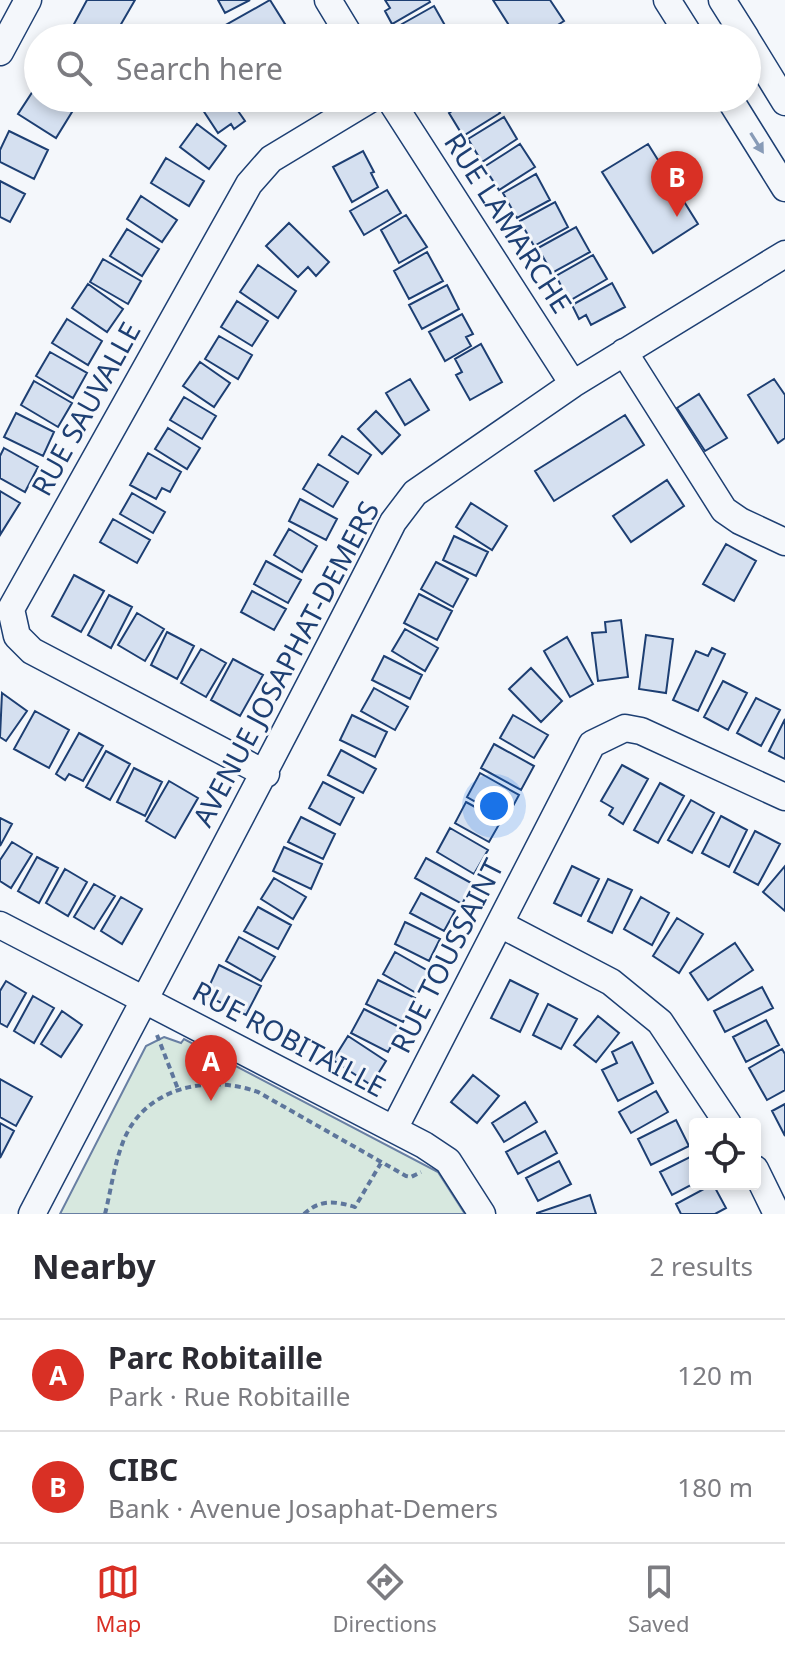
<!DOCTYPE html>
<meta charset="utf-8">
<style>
body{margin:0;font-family:"Noto Sans",sans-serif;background:#f2f2f3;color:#2b2b33}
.controls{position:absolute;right:24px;bottom:24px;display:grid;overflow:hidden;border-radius:8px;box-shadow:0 4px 12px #0003}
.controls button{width:72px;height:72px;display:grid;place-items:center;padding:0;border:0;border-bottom:2px solid #e1e1e2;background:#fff;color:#2b2b33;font:40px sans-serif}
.you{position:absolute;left:494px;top:806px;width:28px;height:28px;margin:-20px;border:6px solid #fff;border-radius:50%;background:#1a73e8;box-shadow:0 0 0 12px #1a73e833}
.badge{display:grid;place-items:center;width:52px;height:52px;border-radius:50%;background:#d93025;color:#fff;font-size:26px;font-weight:700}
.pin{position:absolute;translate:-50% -66px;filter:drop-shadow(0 2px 4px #0008)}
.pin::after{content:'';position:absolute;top:42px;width:28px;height:24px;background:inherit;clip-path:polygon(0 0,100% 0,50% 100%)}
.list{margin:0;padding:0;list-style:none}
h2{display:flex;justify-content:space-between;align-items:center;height:104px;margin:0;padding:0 32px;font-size:34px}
h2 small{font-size:26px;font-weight:400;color:#7c7c81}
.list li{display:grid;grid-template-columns:52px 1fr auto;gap:24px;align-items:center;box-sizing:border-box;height:112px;padding:0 32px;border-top:2px solid #e1e1e2}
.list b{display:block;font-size:30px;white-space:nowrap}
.list p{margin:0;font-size:26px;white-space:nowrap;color:#7c7c81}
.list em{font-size:26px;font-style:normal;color:#7c7c81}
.icon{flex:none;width:44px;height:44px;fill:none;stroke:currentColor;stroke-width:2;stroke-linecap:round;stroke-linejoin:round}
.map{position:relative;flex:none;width:785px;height:1214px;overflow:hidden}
.search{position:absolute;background:#fff;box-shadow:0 4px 12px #0003;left:24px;right:24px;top:24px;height:88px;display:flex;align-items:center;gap:20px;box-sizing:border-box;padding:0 28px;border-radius:44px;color:#7c7c81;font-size:30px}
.sheet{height:328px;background:#fff}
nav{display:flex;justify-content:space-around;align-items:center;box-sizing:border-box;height:112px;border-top:2px solid #e1e1e2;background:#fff;font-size:22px;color:#7c7c81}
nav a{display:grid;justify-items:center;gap:4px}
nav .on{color:#d93025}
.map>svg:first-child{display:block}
</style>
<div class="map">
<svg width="785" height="1214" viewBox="0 0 785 1214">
<rect width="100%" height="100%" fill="#f4f7fb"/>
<path fill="#d7e8df" stroke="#687fa3" stroke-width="2" d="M164,1037L181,1043L184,1039L438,1172L465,1214H60L146,1046Z"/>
<path fill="#d5e0f0" stroke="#1d3f73" stroke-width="2" d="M87,0H135L113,38H98L74,24Z
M218,0H250L225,13Z
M270,0L285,24L260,38H243L240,33L230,38L224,26Z
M385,0H429L430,2L392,24L385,11L390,8Z
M493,0H550L564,21L537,38H517Z
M434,6L447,29L433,38H402L408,33L402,24Z
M636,26L643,38H615Z
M35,88L38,90V98H51L72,112L56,138L18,114Z
M201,98H229L245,121L234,129L231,124L218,133L197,101Z
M279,98H302L285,108Z
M473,98H490L500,113L463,136L449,113Z
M504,117L517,139L482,162L468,139Z
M197,124L226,146L209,169L180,147Z
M9,131L48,150L34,179L0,162V150Z
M520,144L535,167L499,190L484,167Z
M648,144L698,224L653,253L602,172Z
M363,151L374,172L371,173L378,187L352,202L333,167Z
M166,158L204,181L189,206L151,183Z
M536,174L550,200L517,218L503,193Z
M0,181L25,194L10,222L0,217Z
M387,190L401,213L364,235L350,211Z
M141,196L177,220L162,242L127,219Z
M555,202L568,227L534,246L520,221Z
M406,215L427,247L399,263L381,230Z
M289,223L329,262L316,276L308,267L298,277L266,246Z
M576,227L590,252L552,273L538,248Z
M127,229L159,249L142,276L110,256Z
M427,252L443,281L409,299L394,271Z
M593,255L607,279L569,301L556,276Z
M103,259L141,281L128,304L90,282Z
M258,265L296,291L278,318L240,292Z
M612,283L625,307L591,325L586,315L579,319L572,305Z
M88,284L123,309L107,332L72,308Z
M447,285L459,309L422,329L409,305Z
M237,301L268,321L252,346L221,327Z
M462,314L473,334L466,337L471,346L445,361L429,332Z
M67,319L102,341L88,365L52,343Z
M219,336L252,355L238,379L205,359Z
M481,344L502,382L470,400L456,375L462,372L455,359Z
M50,352L87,373L73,398L36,376Z
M200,362L230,383L214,407L183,386Z
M410,379L429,410L405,425L386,393Z
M774,379L785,395V438L778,443L748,395Z
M34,381L72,403L58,427L21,405Z
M699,394L727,438L705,451L677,408Z
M184,397L216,416L202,439L170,420Z
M376,411L400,435L382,454L358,429Z
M16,413L54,432L43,456L4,437Z
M625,415L644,445L554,501L535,471Z
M168,428L200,448L187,469L155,449Z
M342,436L371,455L358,474L329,455Z
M4,448L38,467L25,492L0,478V456Z
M148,453L181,472L170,492L162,488L156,499L130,485Z
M318,464L348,482L333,507L303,489Z
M667,480L684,506L631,542L613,516Z
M0,491L20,503L0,535Z
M132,493L165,512L153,533L120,514Z
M300,499L337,519L326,540L289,521Z
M471,503L507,526L492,550L456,527Z
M113,519L150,540L137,563L100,542Z
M289,529L317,546L302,572L274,555Z
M454,536L488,552L476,576L443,560Z
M726,544L756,561L734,601L703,584Z
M266,561L301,580L288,603L254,584Z
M436,562L468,579L453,607L421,589Z
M74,575L104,591L81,632L52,616Z
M252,591L286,609L274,630L241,612Z
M419,594L452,611L437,640L404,623Z
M109,595L132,607L111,648L88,635Z
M137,613L164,629L145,661L118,645Z
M621,620L628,677L598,681L592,633L606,632L605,622Z
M405,629L438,648L425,671L392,651Z
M167,632L194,646L177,679L151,665Z
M646,635L673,639L666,693L639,689Z
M567,637L593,684L570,697L544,651Z
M712,648L725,654L698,711L673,700L696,651L708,656Z
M201,649L226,663L206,697L181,683Z
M384,656L422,675L410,699L372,680Z
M233,659L263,675L240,716L211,700Z
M531,668L562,701L541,722L509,689Z
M723,681L747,693L728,730L704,717Z
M374,688L408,707L395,730L361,711Z
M2,693L27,711L6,741L0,737Z
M756,698L780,710L761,746L737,733Z
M35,711L69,730L49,768L14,749Z
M352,715L387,732L375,757L340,740Z
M513,715L548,735L534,758L500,738Z
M785,719V759L769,751Z
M79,733L103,746L83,781L69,774L65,780L56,774Z
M494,744L534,766L521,790L481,768Z
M341,750L376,769L363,793L328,775Z
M106,751L130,764L110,800L86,787Z
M622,765L648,779L623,824L609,815L613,808L601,801Z
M134,768L162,782L145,816L117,802Z
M480,773L519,795L506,819L467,797Z
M169,781L198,798L175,838L146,821Z
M323,782L354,798L340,825L309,808Z
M660,783L684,796L658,843L634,830Z
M691,800L714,813L692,853L668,840Z
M466,802L501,821L489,842L455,823Z
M721,816L747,830L729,867L702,853Z
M301,817L335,834L323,859L288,842Z
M0,818L12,824L0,846Z
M450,828L488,850L474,874L437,852Z
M755,831L780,844L758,885L734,872Z
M12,842L32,854L11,888L0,881V860Z
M284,847L322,864L311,889L273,871Z
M37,857L58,868L39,903L18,891Z
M426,858L473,884L462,904L415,878Z
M572,866L599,879L581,916L554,903Z
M785,866V911L763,892Z
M65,869L87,882L68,916L46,903Z
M274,878L306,897L293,919L261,899Z
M608,879L632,890L612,933L588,921Z
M94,884L115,896L94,929L74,917Z
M421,893L455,911L444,931L410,913Z
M121,897L142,909L122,944L101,931Z
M641,897L669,913L652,945L624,929Z
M258,907L291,925L278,949L244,931Z
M677,918L703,934L679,973L653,956Z
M405,922L440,939L429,961L395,944Z
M239,937L275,957L261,981L226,961Z
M735,943L753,970L708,1000L690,973Z
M395,952L430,972L418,994L383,974Z
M219,965L261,986L246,1015L205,995Z
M378,980L415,998L403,1022L366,1004Z
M510,980L538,994L520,1032L491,1018Z
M6,981L26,993L7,1027L0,1023V991Z
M762,987L773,1008L725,1032L714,1011Z
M33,996L54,1008L34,1043L14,1031Z
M548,1004L577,1019L561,1049L533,1035Z
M364,1009L401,1028L388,1052L351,1033Z
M62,1011L82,1025L61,1057L41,1044Z
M598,1016L619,1033L596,1062L574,1045Z
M766,1020L779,1045L746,1062L733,1037Z
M348,1036L386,1061L371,1085L333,1060Z
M632,1042L653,1083L618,1101L602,1070L617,1063L612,1052Z
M782,1049L785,1054V1090L767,1100L749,1068Z
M473,1075L499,1096L477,1123L451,1102Z
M0,1079L32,1097L16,1126L0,1117Z
M656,1091L668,1112L631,1133L619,1112Z
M525,1102L537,1122L504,1142L492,1123Z
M785,1104V1136L772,1111Z
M676,1120L689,1146L651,1165L638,1139Z
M0,1123L14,1131L0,1158Z
M545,1131L557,1153L518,1174L506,1152Z
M694,1155L695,1183L672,1195L660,1172Z
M559,1161L571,1184L538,1201L526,1178Z
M713,1184L726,1208L715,1214H681L676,1204Z
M590,1195L596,1214H537V1213Z"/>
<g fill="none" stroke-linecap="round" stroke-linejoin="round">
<defs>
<path id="minor" d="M328,0L351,38
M667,0L691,38
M722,0L746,38
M747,40L785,102
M0,52L28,0
M389,98L573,384
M729,98L785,188
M624,352L724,510L740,521L785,542
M266,774L32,651L17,636L11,609L249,184L271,159L372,98
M500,924L611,982L660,1022L728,1124
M0,925L424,1145L448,1161L482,1214
M394,1129L592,744L625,728L641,731L785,797
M755,1169L777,1214
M32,1214C152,983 276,754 393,522L415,493L573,384L785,254"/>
</defs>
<use href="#minor" stroke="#1d3f73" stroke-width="29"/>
<path stroke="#5e769c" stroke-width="4" stroke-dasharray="6 4" stroke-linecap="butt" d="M157,1035L178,1089
M105,1214C111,1190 114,1165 123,1142C144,1087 208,1074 258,1092L406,1176L411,1177L421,1172
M304,1214C320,1199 335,1201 355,1207L381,1163"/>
<use href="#minor" stroke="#f4f7fb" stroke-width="26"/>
</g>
<defs><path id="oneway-solid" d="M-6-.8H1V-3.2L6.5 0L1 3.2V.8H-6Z" transform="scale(2)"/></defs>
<use fill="#889bb7" href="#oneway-solid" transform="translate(757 143) rotate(58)"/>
<g text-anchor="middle" stroke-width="6" stroke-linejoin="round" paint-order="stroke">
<g font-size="28" fill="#1d3f73" stroke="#f4f7fb">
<text transform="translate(508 223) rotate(57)" y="10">RUE LAMARCHE</text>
<text transform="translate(86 409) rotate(-61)" y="10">RUE SAUVALLE</text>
<text transform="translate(286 664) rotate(-62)" y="10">AVENUE JOSAPHAT-DEMERS</text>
<text transform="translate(447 956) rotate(-63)" y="10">RUE TOUSSAINT</text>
<text transform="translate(289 1039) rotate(28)" y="10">RUE ROBITAILLE</text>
</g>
</g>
</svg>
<div class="controls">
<button><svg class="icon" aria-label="locate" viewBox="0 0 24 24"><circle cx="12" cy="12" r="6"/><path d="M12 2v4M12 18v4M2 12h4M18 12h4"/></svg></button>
</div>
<div class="you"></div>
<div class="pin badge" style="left:211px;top:1101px">A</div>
<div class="pin badge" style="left:677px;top:217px">B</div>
<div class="search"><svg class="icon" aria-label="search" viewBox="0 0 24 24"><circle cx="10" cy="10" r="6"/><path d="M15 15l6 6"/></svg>Search here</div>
</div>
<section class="sheet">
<h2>Nearby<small>2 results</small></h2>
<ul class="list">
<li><span class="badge">A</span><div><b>Parc Robitaille</b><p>Park · Rue Robitaille</p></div><em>120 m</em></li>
<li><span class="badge">B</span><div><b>CIBC</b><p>Bank · Avenue Josaphat-Demers</p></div><em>180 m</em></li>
</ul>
</section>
<nav>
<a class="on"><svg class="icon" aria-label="map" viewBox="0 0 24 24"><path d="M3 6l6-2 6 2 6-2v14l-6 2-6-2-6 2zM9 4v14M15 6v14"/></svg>Map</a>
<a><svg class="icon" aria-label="directions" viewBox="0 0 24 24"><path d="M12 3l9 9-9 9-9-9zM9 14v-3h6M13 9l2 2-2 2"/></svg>Directions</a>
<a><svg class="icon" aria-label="saved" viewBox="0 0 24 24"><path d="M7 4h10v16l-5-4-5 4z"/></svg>Saved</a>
</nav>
